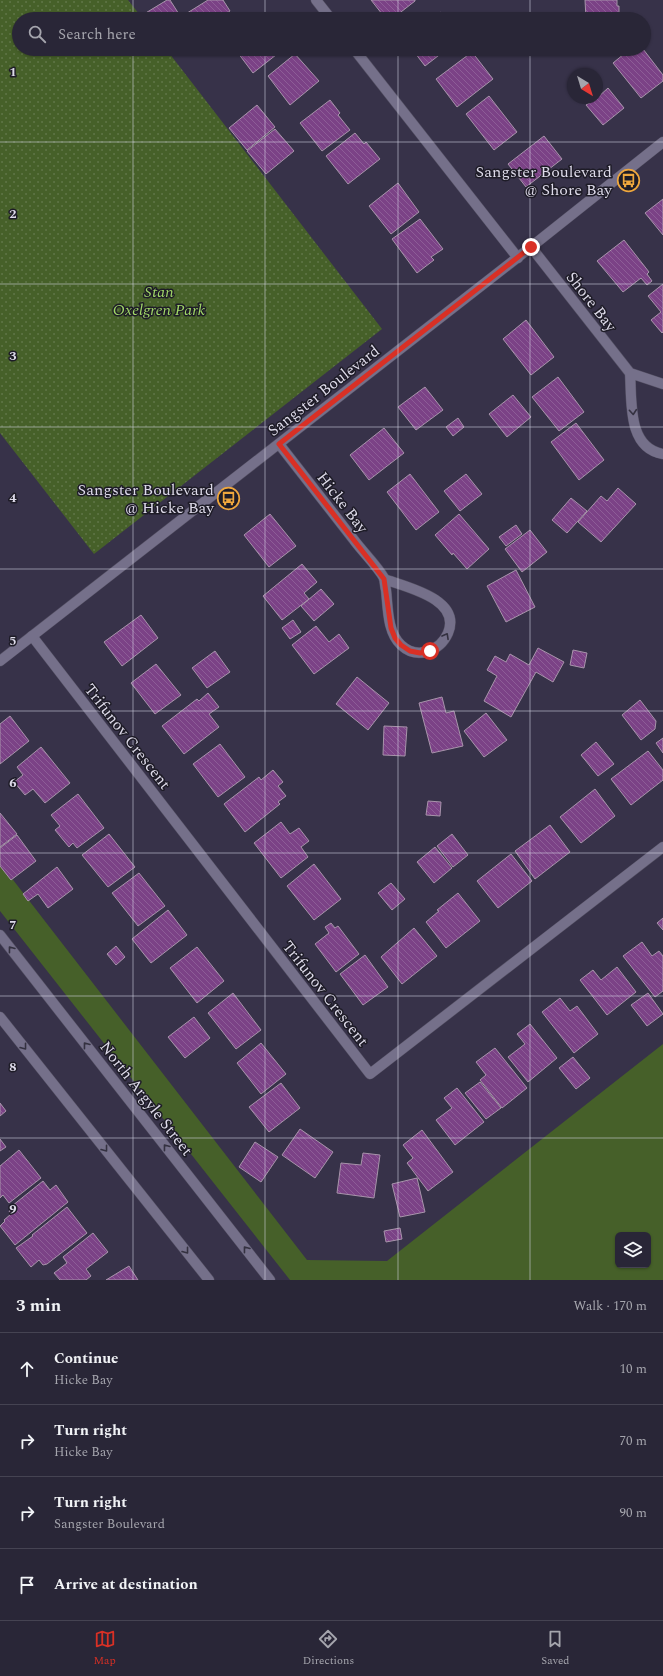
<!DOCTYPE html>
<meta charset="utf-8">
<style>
body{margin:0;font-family:Spectral,serif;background:#353242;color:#f1f3f6}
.controls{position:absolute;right:12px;bottom:12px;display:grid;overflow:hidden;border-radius:6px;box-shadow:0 1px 3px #0004}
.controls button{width:36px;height:36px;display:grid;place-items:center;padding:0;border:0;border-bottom:1px solid #454352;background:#292637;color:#f1f3f6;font:20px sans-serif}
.compass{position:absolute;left:567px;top:68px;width:36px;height:36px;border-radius:50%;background:#292637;box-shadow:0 1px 3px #0004;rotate:142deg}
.stop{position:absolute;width:12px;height:12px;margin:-9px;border:3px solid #d93025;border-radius:50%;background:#fff}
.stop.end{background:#d93025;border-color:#fff;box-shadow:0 1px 4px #0008}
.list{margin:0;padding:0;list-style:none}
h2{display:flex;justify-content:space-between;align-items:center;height:52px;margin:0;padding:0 16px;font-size:17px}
h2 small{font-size:13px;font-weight:400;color:#a5a5ad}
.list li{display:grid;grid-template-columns:26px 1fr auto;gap:12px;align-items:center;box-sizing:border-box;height:72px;padding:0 16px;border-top:1px solid #454352}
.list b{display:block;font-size:15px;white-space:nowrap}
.list p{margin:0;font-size:13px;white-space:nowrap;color:#a5a5ad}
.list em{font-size:13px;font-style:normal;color:#a5a5ad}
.icon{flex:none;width:22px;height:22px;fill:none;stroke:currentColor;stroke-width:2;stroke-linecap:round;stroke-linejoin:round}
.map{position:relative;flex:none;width:663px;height:1280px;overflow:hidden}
.search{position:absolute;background:#292637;box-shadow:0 1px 3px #0004;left:12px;right:12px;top:12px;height:44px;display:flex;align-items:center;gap:10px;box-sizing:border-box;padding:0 14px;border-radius:22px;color:#a5a5ad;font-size:15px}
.sheet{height:340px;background:#292637}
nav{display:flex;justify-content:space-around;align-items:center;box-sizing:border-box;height:56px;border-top:1px solid #454352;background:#292637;font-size:11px;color:#a5a5ad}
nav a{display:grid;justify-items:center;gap:2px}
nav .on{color:#d93025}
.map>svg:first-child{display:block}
</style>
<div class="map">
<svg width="663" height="1280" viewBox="0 0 663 1280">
<defs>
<pattern id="park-dots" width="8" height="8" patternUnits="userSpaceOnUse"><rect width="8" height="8" fill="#466029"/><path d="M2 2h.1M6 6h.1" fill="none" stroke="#607648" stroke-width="1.8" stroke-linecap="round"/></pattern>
<pattern id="building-back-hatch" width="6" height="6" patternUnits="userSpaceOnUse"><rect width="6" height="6" fill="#7b4286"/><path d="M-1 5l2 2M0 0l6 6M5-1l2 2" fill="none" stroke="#8d5d97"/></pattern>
</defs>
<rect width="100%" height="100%" fill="#373249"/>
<path fill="#466029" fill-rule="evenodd" d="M0,863L307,1260L387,1261L663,1044V1280H290L0,911ZM618,1235H648V1265H618Z"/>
<path fill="url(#park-dots)" d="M0,0H128L143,19H19V49H166L382,329L94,554L0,433Z"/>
<path fill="url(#building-back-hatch)" stroke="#a894ab" d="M167,0H170L182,19H147L144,14Z
M208,0H223L230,11L227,13L231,19H187L184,15Z
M371,0H415V1L392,19H386Z
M585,0H617V6H619V19H586Z
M441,12L446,19H432Z
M235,49H279L281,51L253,73Z
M412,49H447L425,66Z
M630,49H643L663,75V81L641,98L613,63Z
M472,52L493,79L457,107L436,79Z
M295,54L319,81L290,105L268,76Z
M608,88L624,108L603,125L586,105L597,98Z
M489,96L517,132L494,150L466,114Z
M330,100L340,113L338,115L350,130L322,151L300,123Z
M257,105L275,127L247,150L229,128Z
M275,129L294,151L266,174L247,151Z
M355,133L364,144L366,142L380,159L348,184L326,156Z
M544,136L562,159L526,187L508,164Z
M398,183L419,212L391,234L369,206Z
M663,199V235L645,213Z
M420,219L443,249L431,257L434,260L417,273L392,239Z
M624,240L649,272L647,274L652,281L647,285L641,278L623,292L597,261Z
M663,284V332L662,333L651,320L661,312L648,296Z
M526,320L554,357L531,375L503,339Z
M558,377L584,412L559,431L532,397Z
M425,387L443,410L416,430L398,407Z
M513,395L531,417L507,437L489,414Z
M458,418L464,427L453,436L446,427Z
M576,423L604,460L579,480L551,442Z
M384,428L404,453L369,480L350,455Z
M410,474L439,512L416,530L387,492Z
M466,474L482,494L460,511L444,491Z
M618,488L636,504L601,542L578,522L601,496L607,501Z
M571,498L587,511L567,533L552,520Z
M270,514L296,546L269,567L244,535Z
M459,514L489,549L467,569L453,553L452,555L435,535Z
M516,525L522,534L506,546L499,537Z
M530,530L547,552L522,572L505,549Z
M302,564L317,582L304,593L309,599L282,620L263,596Z
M516,570L535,607L506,622L487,586Z
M321,589L334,604L314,621L301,606Z
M141,615L158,638L122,666L104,642Z
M293,620L301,632L290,639L282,628Z
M316,626L329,642L339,634L349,648L314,674L292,645Z
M538,648L564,662L553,682L536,672L511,717L484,701L497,676L487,670L495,656L506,662L510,654L529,665Z
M573,650L587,653L584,668L570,665Z
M215,651L230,672L207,688L192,668Z
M156,664L181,695L155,714L131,683Z
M357,677L389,703L368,730L336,704Z
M208,693L219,707L209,714L219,727L184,754L162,726L197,699L199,701Z
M442,697L446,713L454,711L463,746L432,753L419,703Z
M640,700L656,721L655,729L641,740L622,715Z
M486,713L507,740L484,757L464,731Z
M10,716L29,741L0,764V724Z
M384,726L407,727L405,756L383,755Z
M663,738V753L656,743Z
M596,742L614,764L598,776L581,755Z
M220,744L245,777L218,797L193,764Z
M41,747L70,783L45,803L33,789L25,795L14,782L23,775L17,767Z
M648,751L663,770V780L631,805L611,779Z
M273,770L283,782L278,786L286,796L278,802L280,804L245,832L224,804L259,777L261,780Z
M595,789L615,816L581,843L560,817Z
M78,794L104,828L77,848L73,843L69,847L55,830L60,826L51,815Z
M428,801L441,802L440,816L426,815Z
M0,813L17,834L0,847Z
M281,822L290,834L299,828L309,841L301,847L308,857L281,878L254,843Z
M550,825L570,852L535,879L515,851Z
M109,834L135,867L108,887L82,855Z
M452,834L468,855L453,867L437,846Z
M17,835L36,861L11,880L0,866V848Z
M435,847L452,868L434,883L417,862Z
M511,854L532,881L498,908L477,881Z
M314,864L341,899L314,920L287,886Z
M57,867L73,889L48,908L38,894L28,901L23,894Z
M139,873L165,906L138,926L112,893Z
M391,883L405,899L392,910L378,893Z
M458,893L480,921L446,948L426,922L439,911L437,910Z
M168,910L187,935L151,963L132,939Z
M663,918V930L657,923Z
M331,923L335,928L338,926L359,954L336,972L315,944L329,933L325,927Z
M414,928L437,956L402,984L381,957Z
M642,942L652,956L659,951L663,956V991L655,997L623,956Z
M116,946L125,957L116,965L107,954Z
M197,947L224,981L197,1003L170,968Z
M365,955L388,987L363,1005L340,974Z
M617,967L636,992L607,1015L580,980L593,970L601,980Z
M233,993L261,1030L236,1049L208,1013Z
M648,993L663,1014L647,1026L631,1005Z
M560,998L570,1011L577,1006L598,1034L574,1053L542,1012Z
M194,1017L210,1038L185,1058L168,1037Z
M530,1024L557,1058L528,1082L508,1057L525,1044L517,1034Z
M261,1043L286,1074L261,1094L237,1063Z
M495,1048L527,1088L502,1108L480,1080L486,1075L476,1062Z
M573,1057L590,1078L576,1089L559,1068Z
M480,1082L501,1108L486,1119L465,1093Z
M281,1083L300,1108L269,1132L249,1107Z
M457,1088L484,1122L455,1145L436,1120L452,1108L444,1098Z
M0,1103L6,1111L0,1116Z
M300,1129L333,1152L315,1178L282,1155Z
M422,1130L453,1172L428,1191L407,1163L413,1158L403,1145Z
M0,1139L6,1147L0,1151Z
M255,1142L278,1157L261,1182L239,1167Z
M19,1150L41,1178L9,1203L3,1195L0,1198V1166Z
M363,1153L380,1155L374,1198L337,1193L341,1163L361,1165Z
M417,1178L425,1212L400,1217L392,1184Z
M43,1181L50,1190L56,1185L68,1202L15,1245L0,1226L5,1221L4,1220L11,1214L9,1211L13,1207L12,1206Z
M67,1207L87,1233L47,1264L43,1265L39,1260L31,1267L16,1248L33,1236L32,1235Z
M400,1228L402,1239L386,1242L384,1231Z
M93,1233L108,1252L86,1269L91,1276L86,1280H60L54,1273L67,1263L63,1257Z
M129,1266L138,1280H106Z"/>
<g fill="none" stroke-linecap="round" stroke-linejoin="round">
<defs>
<path id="street" d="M316,0L331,19
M354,49L518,258
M531,247L630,373L663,384
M630,373C632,401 627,448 663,454
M279,444C304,476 329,508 354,540C362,551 378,567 384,578C385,582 385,587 386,590C388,607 387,632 401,645C417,660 440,651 448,633C462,599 406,587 384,579
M32,636L370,1074L663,847"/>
<path id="secondary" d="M0,661L531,247L663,142
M0,935L270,1280
M0,1017L209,1280"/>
</defs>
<use href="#street" stroke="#545063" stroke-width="11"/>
<use href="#secondary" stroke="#545063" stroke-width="11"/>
<use href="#street" stroke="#75708a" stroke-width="10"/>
<use href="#secondary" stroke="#75708a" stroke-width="10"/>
</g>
<defs><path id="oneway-chevron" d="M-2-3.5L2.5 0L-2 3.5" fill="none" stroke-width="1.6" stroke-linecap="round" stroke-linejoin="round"/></defs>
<g stroke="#343140">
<use href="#oneway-chevron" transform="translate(633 412) rotate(85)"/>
<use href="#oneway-chevron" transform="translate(446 636) rotate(-61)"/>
<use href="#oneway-chevron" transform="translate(11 949) rotate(-128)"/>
<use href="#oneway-chevron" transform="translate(86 1045) rotate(-128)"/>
<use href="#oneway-chevron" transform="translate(24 1047) rotate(52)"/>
<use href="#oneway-chevron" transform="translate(166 1147) rotate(-128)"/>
<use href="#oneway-chevron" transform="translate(105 1149) rotate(52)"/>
<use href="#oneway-chevron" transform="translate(246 1249) rotate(-128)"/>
<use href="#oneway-chevron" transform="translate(186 1251) rotate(52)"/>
</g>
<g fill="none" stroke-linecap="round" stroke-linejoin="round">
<path stroke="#d93025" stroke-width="5" d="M430,651L420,653L410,651L401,645L395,638L391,628L384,579L279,444L531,247"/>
</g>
<path fill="none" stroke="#dddae9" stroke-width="1" stroke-opacity="0.55" d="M133,0V19M265,0V19M398,0V19M530,0V19M133,49V1280M265,49V1280M398,49V1280M530,49V1280M0,142H663M0,284H663M0,427H663M0,569H663M0,711H663M0,853H663M0,996H663M0,1138H663"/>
<defs>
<symbol id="bus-ring" viewBox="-11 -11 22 22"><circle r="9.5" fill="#1e1c27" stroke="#efa73d" stroke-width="1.5"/><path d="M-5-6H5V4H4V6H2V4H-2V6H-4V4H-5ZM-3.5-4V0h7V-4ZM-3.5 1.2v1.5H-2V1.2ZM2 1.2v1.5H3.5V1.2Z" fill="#efa73d"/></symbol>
</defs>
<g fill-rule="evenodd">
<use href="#bus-ring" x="616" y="168" width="25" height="25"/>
<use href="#bus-ring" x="216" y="486" width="25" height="25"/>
</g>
<g text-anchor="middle" stroke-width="3" stroke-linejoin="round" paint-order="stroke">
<g font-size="16" fill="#dddae9" stroke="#1e1c27" text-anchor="end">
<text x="612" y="177">Sangster Boulevard<tspan x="612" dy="18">@ Shore Bay</tspan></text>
<text x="214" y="495">Sangster Boulevard<tspan x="214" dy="18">@ Hicke Bay</tspan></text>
</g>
<g font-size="16" font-style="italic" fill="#a0d768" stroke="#1e1c27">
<text x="159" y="297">Stan<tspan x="159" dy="18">Oxelgren Park</tspan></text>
</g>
<g font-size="16" fill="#dddae9" stroke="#1e1c27">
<text transform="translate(592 301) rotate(52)" y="6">Shore Bay</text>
<text transform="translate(323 390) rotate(-38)" y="6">Sangster Boulevard</text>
<text transform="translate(343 502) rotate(52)" y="6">Hicke Bay</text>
<text transform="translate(128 736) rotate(52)" y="6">Trifunov Crescent</text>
<text transform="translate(326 993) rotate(52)" y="6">Trifunov Crescent</text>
<text transform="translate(147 1098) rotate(52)" y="6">North Argyle Street</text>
</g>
</g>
<g font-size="13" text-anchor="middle" font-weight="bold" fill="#dddae9" stroke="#1e1c27" stroke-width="3" stroke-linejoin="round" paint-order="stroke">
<text x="13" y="76">1</text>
<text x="13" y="218">2</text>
<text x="13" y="360">3</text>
<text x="13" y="502">4</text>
<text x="13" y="645">5</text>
<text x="13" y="787">6</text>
<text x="13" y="929">7</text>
<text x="13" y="1071">8</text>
<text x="13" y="1213">9</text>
</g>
</svg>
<div class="controls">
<button><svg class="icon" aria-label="layers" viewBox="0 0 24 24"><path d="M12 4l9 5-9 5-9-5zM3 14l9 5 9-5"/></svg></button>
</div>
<svg class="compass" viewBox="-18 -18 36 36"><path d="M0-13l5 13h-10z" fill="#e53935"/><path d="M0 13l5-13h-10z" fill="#a5a5ad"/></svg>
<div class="stop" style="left:430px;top:651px"></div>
<div class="stop end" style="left:531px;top:247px"></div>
<div class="search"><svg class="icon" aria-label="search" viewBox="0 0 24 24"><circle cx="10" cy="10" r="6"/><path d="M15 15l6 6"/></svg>Search here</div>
</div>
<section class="sheet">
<h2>3 min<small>Walk · 170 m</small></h2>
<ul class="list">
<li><svg class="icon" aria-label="ahead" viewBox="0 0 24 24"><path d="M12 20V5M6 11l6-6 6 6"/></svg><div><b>Continue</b><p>Hicke Bay</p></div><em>10 m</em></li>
<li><svg class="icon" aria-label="right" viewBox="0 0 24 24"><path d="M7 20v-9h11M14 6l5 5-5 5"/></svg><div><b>Turn right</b><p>Hicke Bay</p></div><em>70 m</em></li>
<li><svg class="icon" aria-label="right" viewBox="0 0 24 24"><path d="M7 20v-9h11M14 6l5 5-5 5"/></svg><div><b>Turn right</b><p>Sangster Boulevard</p></div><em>90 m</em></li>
<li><svg class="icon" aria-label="arrive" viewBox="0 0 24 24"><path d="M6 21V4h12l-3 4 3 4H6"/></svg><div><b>Arrive at destination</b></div></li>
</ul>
</section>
<nav>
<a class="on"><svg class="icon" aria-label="map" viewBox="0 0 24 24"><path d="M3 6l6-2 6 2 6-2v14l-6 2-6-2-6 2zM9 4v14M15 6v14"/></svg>Map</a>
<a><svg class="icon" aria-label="directions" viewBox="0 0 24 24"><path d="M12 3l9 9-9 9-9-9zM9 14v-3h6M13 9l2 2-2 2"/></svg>Directions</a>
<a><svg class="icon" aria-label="saved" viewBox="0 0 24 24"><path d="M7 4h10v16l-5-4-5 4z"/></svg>Saved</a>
</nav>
